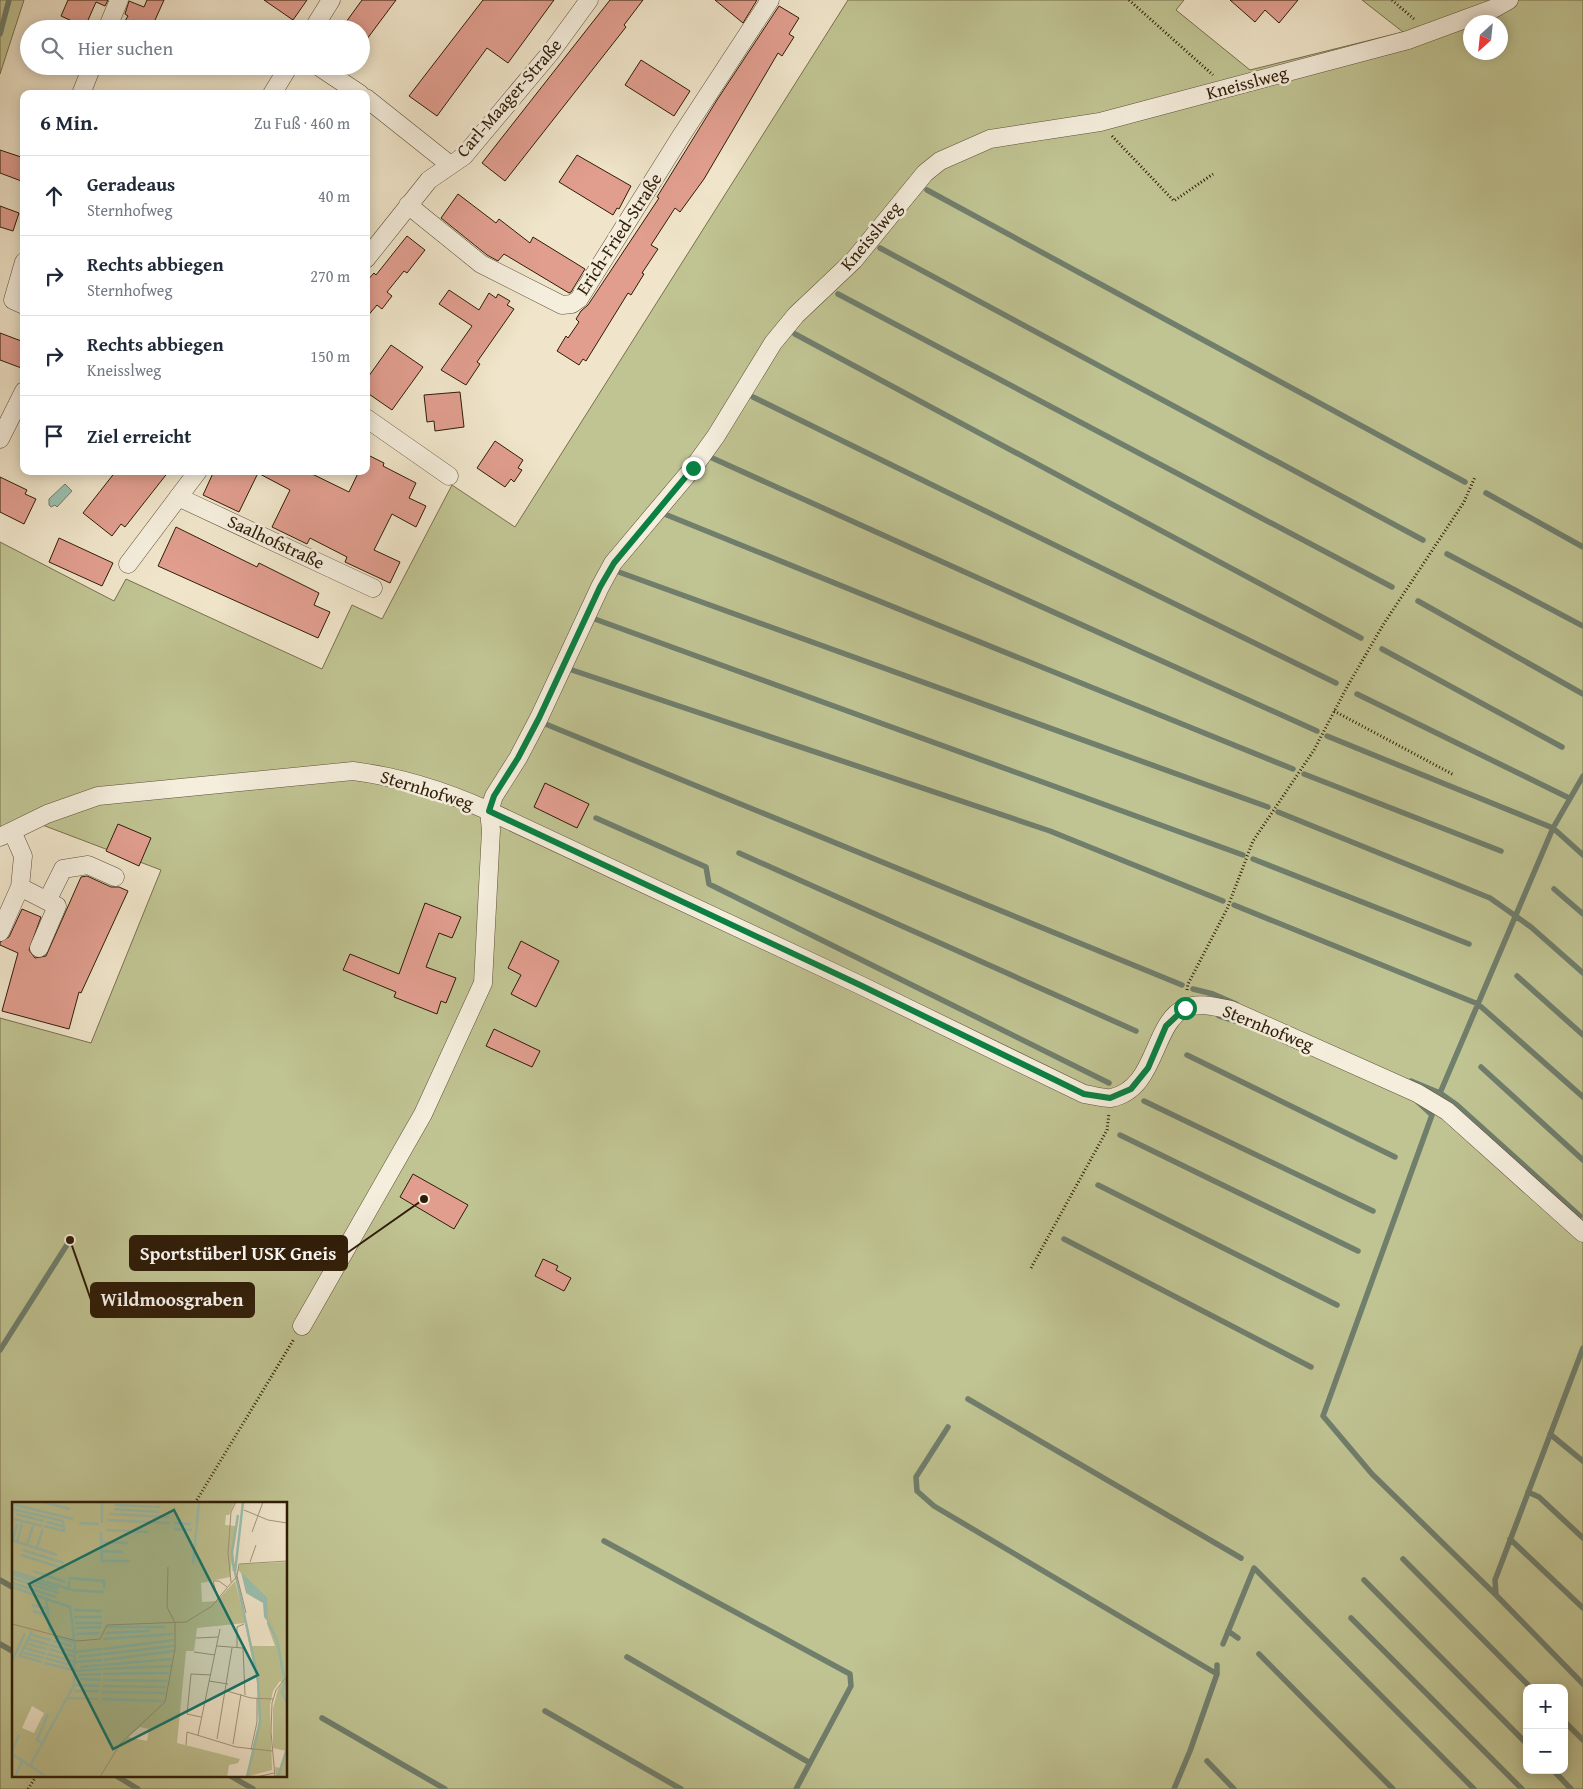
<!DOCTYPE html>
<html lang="de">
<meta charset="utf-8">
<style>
body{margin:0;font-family:"Gentium Book Plus",serif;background:#f6f6f7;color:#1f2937}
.controls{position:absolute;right:15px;bottom:15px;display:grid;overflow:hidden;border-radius:10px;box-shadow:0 2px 12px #0003}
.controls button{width:45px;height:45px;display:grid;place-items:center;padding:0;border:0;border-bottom:1px solid #e0e1e3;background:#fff;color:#1f2937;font:25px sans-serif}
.compass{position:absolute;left:1463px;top:15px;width:45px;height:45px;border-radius:50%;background:#fff;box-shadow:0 2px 12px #0003;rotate:207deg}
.stop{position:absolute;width:15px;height:15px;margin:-11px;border:4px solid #0b8043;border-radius:50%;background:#fff}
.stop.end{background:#0b8043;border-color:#fff;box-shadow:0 1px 5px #0008}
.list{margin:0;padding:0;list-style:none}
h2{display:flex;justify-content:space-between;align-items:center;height:65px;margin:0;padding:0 20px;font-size:21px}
h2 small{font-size:16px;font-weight:400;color:#747a83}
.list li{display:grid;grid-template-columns:32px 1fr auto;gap:15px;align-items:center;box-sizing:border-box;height:80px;padding:0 20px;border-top:1px solid #e0e1e3}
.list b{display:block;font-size:19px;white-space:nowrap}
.list p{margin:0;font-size:16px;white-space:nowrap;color:#747a83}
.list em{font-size:16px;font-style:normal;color:#747a83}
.icon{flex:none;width:28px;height:28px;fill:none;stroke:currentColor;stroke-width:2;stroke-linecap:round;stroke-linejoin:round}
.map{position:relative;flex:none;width:1583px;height:1789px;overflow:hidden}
.search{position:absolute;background:#fff;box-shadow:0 2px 12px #0003;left:20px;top:20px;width:350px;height:55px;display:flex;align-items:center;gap:12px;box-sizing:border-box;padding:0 18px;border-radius:28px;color:#747a83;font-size:19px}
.panel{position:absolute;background:#fff;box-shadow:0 2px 12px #0003;left:20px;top:90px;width:350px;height:385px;border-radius:10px}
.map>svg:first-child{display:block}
</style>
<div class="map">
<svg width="1583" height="1789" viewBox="0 0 1583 1789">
<rect width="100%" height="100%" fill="#f0e5ca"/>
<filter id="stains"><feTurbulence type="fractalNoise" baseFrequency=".004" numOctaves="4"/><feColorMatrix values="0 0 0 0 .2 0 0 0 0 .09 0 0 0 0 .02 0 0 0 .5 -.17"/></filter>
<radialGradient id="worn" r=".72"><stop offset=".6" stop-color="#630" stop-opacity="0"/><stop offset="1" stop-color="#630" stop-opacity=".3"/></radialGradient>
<path fill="#c0c392" stroke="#78704c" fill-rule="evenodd" d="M0,0H24L0,74Z
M848,0H1184L1176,10L1250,70L1403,32L1362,0H1583V1789H0V1018L91,1043L161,870L24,818L0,829V542L114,601L126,579L322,669L352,605L382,619L452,485L515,527ZM1470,22H1500V52H1470ZM14,1503H286V1775H14ZM1527,1688H1564V1770H1527Z"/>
<path fill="#9bc0b0" stroke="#707e6c" d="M65,484L72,491L57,507L55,505L51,507L49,505V499Z"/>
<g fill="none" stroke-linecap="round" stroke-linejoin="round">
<path stroke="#707e6c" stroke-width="5.5" d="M0,34L9,0
M927,190L1465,482
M880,248L1423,540
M838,294L1392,587
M795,334L1361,638
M753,397L1336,683
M710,457L1317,731
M1486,493L1583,547
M662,513L1293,769
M1447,554L1583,626
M616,571L1268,807
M1418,601L1583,694
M592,618L1243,855
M1382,649L1562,747
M569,669L1050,831L1223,901
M1357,694L1569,798
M543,723L1182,985
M1327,736L1553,828L1583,855
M1304,774L1501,851
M1278,812L1490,898L1531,927L1583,973
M596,818L706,867L709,884L1109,1083
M739,853L1136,1031
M1253,859L1469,944
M1554,889L1583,914
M1234,905L1478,1004L1583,1097
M1517,976L1583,1035
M1193,989L1213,994L1236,1004
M1219,1016L1238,1022
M1187,1055L1395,1157
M1481,1067L1583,1160
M1411,1081L1440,1093L1457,1105L1580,1216
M1440,1093L1553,828L1583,776
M1144,1101L1373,1211
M1418,1102L1432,1115L1323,1416L1372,1474L1496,1595L1583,1684
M1120,1135L1358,1251
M1098,1185L1337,1305
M1064,1239L1311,1367
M0,1350L70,1240
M968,1399L1241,1558
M948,1427L916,1477L917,1491L934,1506L1217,1674
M1550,1434L1583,1461
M1528,1492L1539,1497L1583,1538
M1510,1539L1583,1608
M604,1541L850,1674L851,1686L796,1789
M1403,1559L1531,1688
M0,1580L14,1588
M1364,1580L1527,1744
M1496,1595L1495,1580L1583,1348
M1351,1618L1522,1789
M1228,1631L1238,1638
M0,1644L14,1652
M1223,1644L1254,1568L1474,1789
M1259,1654L1393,1789
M627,1657L810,1763
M545,1711L681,1789
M322,1718L445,1789
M1564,1721L1583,1740
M1207,1761L1234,1789
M1553,1770L1571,1789
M115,1775L138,1789
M229,1775L253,1789
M1174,1789L1190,1751L1217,1674V1665"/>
</g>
<path fill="#e19e8f" stroke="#2f1c07" d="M68,0H108L105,6L96,2L85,27L61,16Z
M147,0H164L151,29H143L125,21L128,16L125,14L129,1L144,7Z
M264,0H307L293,20Z
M362,0H396L361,47V29H341Z
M483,0H554L508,63L487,48L437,116L409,96Z
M610,0H643L624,25L626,27L505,181L482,163Z
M715,0H757L743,23Z
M1230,0H1298L1279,23L1265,10L1255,22Z
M779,6L799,18L789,34L794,37L782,56L778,53L704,179L680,212L675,208L651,245L658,249L642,273L644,274L631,295L628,293L586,361L583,359L579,365L557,351L566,336L568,338L579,322L576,319L581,311L588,305L659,198L657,197L717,100Z
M641,60L690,91L674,116L625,85Z
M0,150L24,158V182L0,173Z
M577,155L631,186L619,209L617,208L613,215L559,182Z
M458,194L496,223L499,219L530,243L533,237L585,269L571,292L569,293L504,254L498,261L487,255L441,218Z
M0,206L19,213L13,231L0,227Z
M407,236L425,250L407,273L404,271L387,292L392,296L382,309L377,305L366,318V282L374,273L376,275Z
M449,290L479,310L489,293L496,298L498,294L510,301L507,305L514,309L477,362L480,364L466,385L441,370L472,326L439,304Z
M0,333L24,342V369L0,360Z
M391,345L423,367L392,410L366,392V380Z
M460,392L464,427L435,431L434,421L427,422L424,395Z
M495,441L523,460L518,468L522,470L514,482L511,479L505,487L477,468Z
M366,454L384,463L383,466L416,483L409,498L426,506L416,527L392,514L374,550L400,562L390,583L345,562L347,557L310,538L307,544L272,527L290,490L258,473L239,512L203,495L214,471H306L349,492L359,471H366Z
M116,471H169L125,527L121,524L112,536L83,513Z
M0,477L27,490L25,494L36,499L24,524L0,512Z
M176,527L257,567L259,563L319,593L314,605L330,612L318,638L158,566Z
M59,538L113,563L102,586L49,562Z
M545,783L589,804L577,828L534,807Z
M118,824L151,838L139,866L106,851Z
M87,876L111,887H119L128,891L81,993L79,992L69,1029L2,1011L18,953L0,945V942L9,937L22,909L41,917L29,950L35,958L46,956L81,877Z
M425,903L461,917L452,938L439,933L426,967L456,978L446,1003L441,1001L437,1014L394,997L396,992L343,970L350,954L399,974Z
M521,941L559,961L536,1007L511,994L521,975L508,968Z
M494,1029L540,1051L532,1067L486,1046Z
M413,1174L468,1205L454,1229L400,1197Z
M543,1259L558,1266L556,1270L571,1278L564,1291L535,1276Z"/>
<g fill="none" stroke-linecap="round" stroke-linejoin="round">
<defs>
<path id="minor" d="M107,29L119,0
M313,29L331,0
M318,66L360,94
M81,94L92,66
M272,94L289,66
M366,98L449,164
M408,205L481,264L562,305L572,304L579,299L681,136L770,0
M366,259L429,180L464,156L551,52L589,0
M24,262L13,300L24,305
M366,418L449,476
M0,439L24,391
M178,497L373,588
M128,564L198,471
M0,837L47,814L98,796L353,771C401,777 445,791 489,811L860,985L1084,1094C1092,1095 1104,1099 1111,1098C1157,1089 1152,1023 1185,1008C1199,1002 1217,1007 1231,1010L1417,1093L1447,1111L1583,1233
M20,887L57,906L39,948
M47,901L63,869L88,865L115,877
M0,932L20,887L23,856L12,831
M302,1326L423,1114L483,983L491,830L489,811L494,796L518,758L539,718L600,587L613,563L693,468L716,436L773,343L796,315L854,260L925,173L940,161L990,139L1100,122L1408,40L1495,8L1509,0"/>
</defs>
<use href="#minor" stroke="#5f4e38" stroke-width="19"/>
<path stroke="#2f1c07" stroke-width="3" stroke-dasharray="1 2.5" stroke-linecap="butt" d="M1129,0L1213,75
M1392,0L1414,19
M1112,136L1174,201L1213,174
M1334,711L1454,775
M1187,990L1188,984L1227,909L1253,841L1314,750L1347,687L1383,625L1464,502L1475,477
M1031,1268L1107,1130L1109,1113
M195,1503L294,1339
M28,1789L37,1775"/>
<use href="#minor" stroke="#f5eedd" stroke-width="18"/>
</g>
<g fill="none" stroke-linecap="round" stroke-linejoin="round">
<path stroke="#0b8043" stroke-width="6" d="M693,468L614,563L600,587L539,718L518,758L494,796L489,811L860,985L1084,1094L1110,1098L1131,1089L1148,1068L1166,1026L1185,1008"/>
</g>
<g text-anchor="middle" stroke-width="5" stroke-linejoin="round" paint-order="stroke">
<g font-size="18" fill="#2f1c07" stroke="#f5eedd">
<text transform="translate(1247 83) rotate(-15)" y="6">Kneisslweg</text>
<text transform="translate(509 98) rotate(-49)" y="6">Carl-Maager-Straße</text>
<text transform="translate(619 234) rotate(-57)" y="6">Erich-Fried-Straße</text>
<text transform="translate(871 236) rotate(-50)" y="6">Kneisslweg</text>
<text transform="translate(276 542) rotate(25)" y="6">Saalhofstraße</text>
<text transform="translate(427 790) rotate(17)" y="6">Sternhofweg</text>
<text transform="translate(1268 1028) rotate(22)" y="6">Sternhofweg</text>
</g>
</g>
<g transform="translate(12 1502)">
<rect width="275" height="275" fill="#f0e5ca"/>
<path d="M0,0H223L217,13H214L213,23L224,24L218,75L189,81L190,100L205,99L223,79L239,144H263L255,122V95L226,68L228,62L275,60V275H264L263,265L268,266L274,249L261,246V206L266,187L270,181L268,179L261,189L258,203L260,268L234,275L247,219L245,181L233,121L185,126L182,149H174L165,241L228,257L226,261L217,263L215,275H0ZM20,204L32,211L22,231L10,226ZM128,225L137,227L135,239L116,235Z" fill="#c0c392" fill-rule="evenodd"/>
<path d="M229,70L255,95L256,120L252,115L251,101L234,91Z" fill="#9bc0b0"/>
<path fill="none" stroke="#9bc0b0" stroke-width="2.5" d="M31,0L58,7M90,0V21M133,0L149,1M231,0L223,70L246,177L248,220L235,275M0,2L61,17M103,3L148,5M0,7L51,19L52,29L32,24M102,7L147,10M4,12L32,19M97,12L157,15M2,17L30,24M95,18L157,21M34,20L50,24M67,21L87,22M162,21L179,22M162,27L180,28M94,28L136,30M89,30L90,59H118M0,38L45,53M1,38L5,22M5,40L10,22M89,40L116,41M15,43L21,24M25,45L31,27M11,48L52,61M89,49L111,50M9,53L53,67M181,62L187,0M0,69L57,87V79M21,69L53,80M222,69L220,51L226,13M0,72L46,87M0,76L47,91M56,76L92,79V86M0,81L44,95M0,85L58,105L62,137M59,88L92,90M34,96L38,130M20,103L36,107M62,108L90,109M21,109L37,114M62,115H90M256,120L265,138L272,175M63,121H90M94,125H153M63,126L89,125M20,129L8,154L30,160M93,131L138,129M64,132L88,131M20,133L39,138M44,135L62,140M16,137L37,143M91,137L161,132M41,139L60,144M16,142L35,147M38,143L63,150L90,147M12,146L34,152M37,147L61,154M91,147L162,138M12,151L32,156M35,152L64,160L91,158M92,152L162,144M67,155L91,152M33,156L62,164M92,158L162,149M0,159L13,131M32,161L65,169L90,167M91,163L160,157M68,165L90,163M91,167L159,164M91,172L157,171M65,173L89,172M68,177L89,178M91,178L156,179M274,178L270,190L275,201M63,183L88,184M91,184L154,185M62,189H87M90,190L153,191M55,196L86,197M89,197L152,199M30,241L25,238L36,212M0,249L7,233M0,252L32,273M18,264L62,183L63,140M3,275L10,259M266,275L275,246"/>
<path fill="none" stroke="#a3957c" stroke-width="1" d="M232,8L256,18L275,21M240,30L251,0M238,60L244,43M219,80L216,51L219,10L224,0M206,97L201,79H207L215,85M234,111L225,74L227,62L275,59M0,122L65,139L88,137L95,123L174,120L200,104L225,74M184,136L206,135M205,144L231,146L233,193M225,146V125L232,122M182,150L203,153M197,179L216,182M215,189L239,196L261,197M189,215L175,212L179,172L199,173M186,233L208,127M205,237L220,146M221,242L229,192M174,243L175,230L224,245L260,249M239,248L245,220V196M88,275L108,242L153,200L163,147V121L155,105L156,65M244,275L262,271M263,275L259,230L260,201L264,188L275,174"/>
<path fill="#0f766e" fill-opacity="0.15" stroke="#0f766e" stroke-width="2.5" d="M162,8L246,173L101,247L17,82Z"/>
<rect width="275" height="275" fill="none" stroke="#2f1c07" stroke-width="2.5"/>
</g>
<path fill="none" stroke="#2f1c07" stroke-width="2" d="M424 1199L347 1253M70 1240L91 1300"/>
<g fill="#2f1c07" stroke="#f5eedd" stroke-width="2">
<circle cx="424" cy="1199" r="5"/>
<circle cx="70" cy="1240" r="5"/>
</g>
<g fill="#2f1c07" stroke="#2f1c07" stroke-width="2">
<rect x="130" y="1236" width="217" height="34" rx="5"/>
<rect x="91" y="1283" width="163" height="34" rx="5"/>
</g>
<g font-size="19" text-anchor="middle" font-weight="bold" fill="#fff">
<text x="238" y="1260">Sportstüberl USK Gneis</text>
<text x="172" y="1306">Wildmoosgraben</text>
</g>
<rect width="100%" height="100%" filter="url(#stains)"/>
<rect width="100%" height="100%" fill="url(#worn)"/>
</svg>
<div class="controls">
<button>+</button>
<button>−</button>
</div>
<svg class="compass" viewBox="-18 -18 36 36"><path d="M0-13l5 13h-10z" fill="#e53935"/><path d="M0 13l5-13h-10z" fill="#747a83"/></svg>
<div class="stop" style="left:1185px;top:1008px"></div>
<div class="stop end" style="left:693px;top:468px"></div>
<div class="search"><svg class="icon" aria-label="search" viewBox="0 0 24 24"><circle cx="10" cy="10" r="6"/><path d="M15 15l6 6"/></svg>Hier suchen</div>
<section class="panel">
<h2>6 Min.<small>Zu Fuß · 460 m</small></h2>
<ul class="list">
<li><svg class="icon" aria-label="ahead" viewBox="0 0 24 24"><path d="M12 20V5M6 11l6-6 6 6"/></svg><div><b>Geradeaus</b><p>Sternhofweg</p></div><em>40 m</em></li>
<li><svg class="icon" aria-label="right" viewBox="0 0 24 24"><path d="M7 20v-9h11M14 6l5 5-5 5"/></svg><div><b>Rechts abbiegen</b><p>Sternhofweg</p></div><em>270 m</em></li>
<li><svg class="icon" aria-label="right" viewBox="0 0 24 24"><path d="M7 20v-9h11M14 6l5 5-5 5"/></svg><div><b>Rechts abbiegen</b><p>Kneisslweg</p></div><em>150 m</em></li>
<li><svg class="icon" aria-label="arrive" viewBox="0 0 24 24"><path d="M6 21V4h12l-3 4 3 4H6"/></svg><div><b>Ziel erreicht</b></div></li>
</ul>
</section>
</div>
